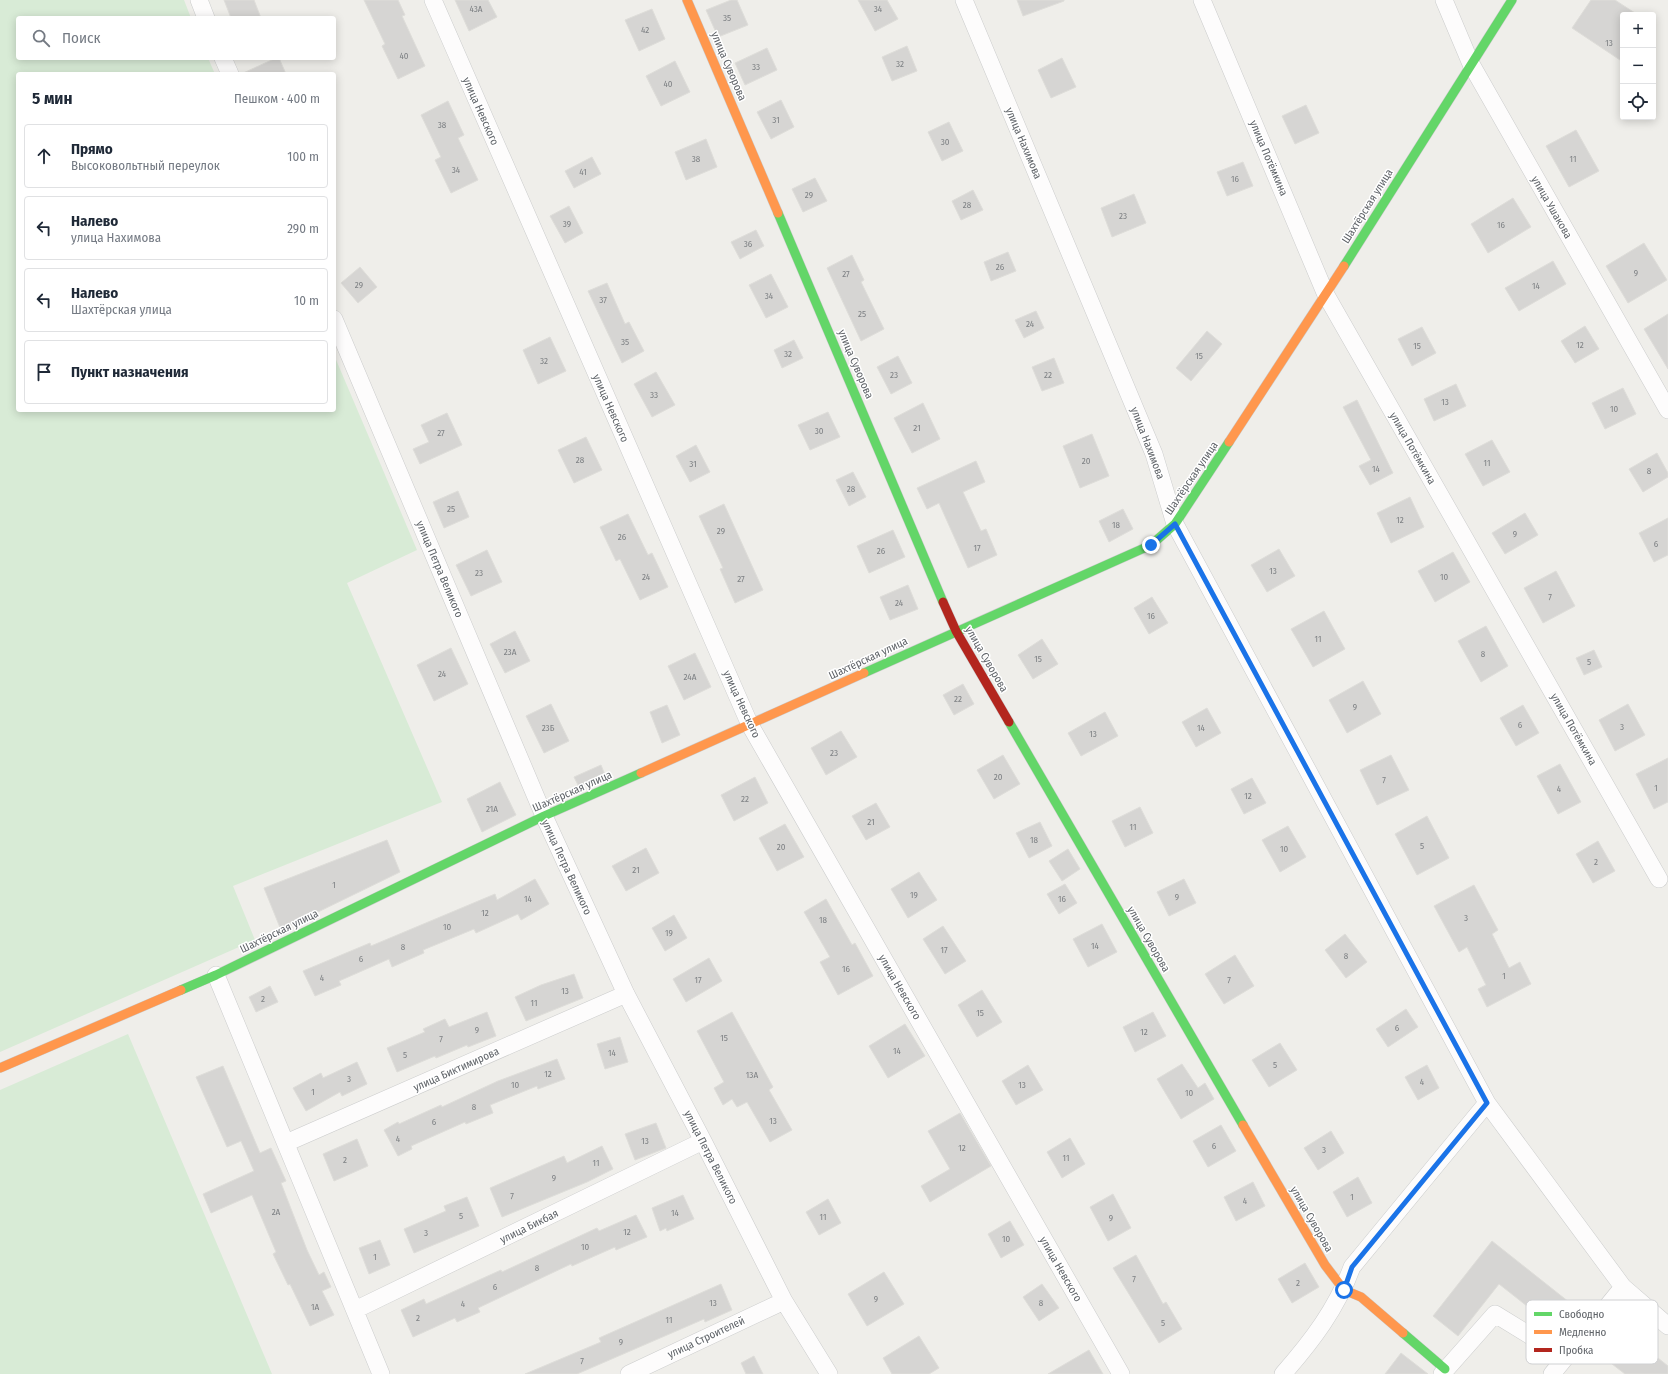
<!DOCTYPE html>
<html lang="ru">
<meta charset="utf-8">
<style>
body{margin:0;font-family:"Fira Sans Condensed",sans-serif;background:#f6f6f7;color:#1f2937}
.controls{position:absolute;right:12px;top:12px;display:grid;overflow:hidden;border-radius:4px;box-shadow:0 2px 10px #0003}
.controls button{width:36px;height:36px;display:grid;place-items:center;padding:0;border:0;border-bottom:1px solid #e0e1e3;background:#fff;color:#1f2937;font:20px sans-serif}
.stop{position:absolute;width:12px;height:12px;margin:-9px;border:3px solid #1a73e8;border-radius:50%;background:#fff}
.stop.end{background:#1a73e8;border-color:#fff;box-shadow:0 1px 4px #0008}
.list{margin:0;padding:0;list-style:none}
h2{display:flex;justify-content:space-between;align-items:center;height:52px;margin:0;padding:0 16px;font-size:17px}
h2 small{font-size:13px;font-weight:400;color:#747a83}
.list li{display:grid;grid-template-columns:26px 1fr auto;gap:12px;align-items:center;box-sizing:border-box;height:64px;margin:0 8px 8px;padding:0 8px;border:1px solid #e0e1e3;border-radius:4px}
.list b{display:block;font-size:15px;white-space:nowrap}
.list p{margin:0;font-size:13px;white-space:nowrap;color:#747a83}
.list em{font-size:13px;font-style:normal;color:#747a83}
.icon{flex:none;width:22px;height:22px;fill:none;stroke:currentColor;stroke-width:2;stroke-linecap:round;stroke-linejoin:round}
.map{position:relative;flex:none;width:1668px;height:1374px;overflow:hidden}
.search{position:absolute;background:#fff;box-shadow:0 2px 10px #0003;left:16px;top:16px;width:320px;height:44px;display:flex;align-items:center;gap:10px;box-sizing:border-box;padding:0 14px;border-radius:4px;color:#747a83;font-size:15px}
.panel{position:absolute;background:#fff;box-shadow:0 2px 10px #0003;left:16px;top:72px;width:320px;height:340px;border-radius:4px}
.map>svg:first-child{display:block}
</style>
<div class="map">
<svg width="1668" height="1374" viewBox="0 0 1668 1374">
<rect width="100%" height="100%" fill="#efeeea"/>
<path fill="#d8ebd6" d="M0,0H184L191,18H18V58H208L215,74H18V410H334V355L417,550L347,583L442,802L233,886L255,940L0,1052Z
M128,1034L272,1374H0V1090Z"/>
<path fill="#d6d5d3" stroke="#deddd9" d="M224,0H254L261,18H231Z
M364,0H398L405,15L402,16L425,66L398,79L382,46L385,44Z
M455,0H488L497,17L469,31Z
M731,0H737L748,25L718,37L706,10Z
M858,0H887L898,19L875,31Z
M1017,0H1064V1L1023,16Z
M1591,0H1615L1638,15H1623V62L1572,28Z
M652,9L665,39L639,51L625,20Z
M907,46L917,71L892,81L882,57Z
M767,48L777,70L745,85L735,63Z
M276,58H279L286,74H241Z
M1062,58L1076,87L1051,98L1038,70Z
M675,61L690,92L661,106L646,76Z
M781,100L794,127L771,139L757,112Z
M448,101L464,135L458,138L478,180L451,193L435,160L441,157L421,115Z
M1306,105L1319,133L1295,144L1282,116Z
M949,122L963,151L942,161L928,132Z
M1576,130L1599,171L1569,187L1546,146Z
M706,139L717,167L686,180L675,152Z
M592,157L601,174L574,188L565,171Z
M1243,162L1253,186L1227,196L1217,172Z
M815,178L827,201L803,212L792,189Z
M973,190L983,210L961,220L952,201Z
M1134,194L1146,223L1112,237L1101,208Z
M1513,198L1531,227L1488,253L1471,224Z
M569,206L583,233L565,243L550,216Z
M756,230L764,246L740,259L731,242Z
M1644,243L1667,280L1628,303L1606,266Z
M1008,252L1016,271L991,281L984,262Z
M852,255L864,280L861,282L884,329L861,341L827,268Z
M1553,261L1566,284L1519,311L1505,288Z
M360,267L377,287L358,303L341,283Z
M771,274L788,307L766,318L749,285Z
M607,283L625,324L629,322L644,351L622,363L588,291Z
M1036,311L1044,328L1024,338L1015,320Z
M1668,314V369L1644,329Z
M1585,326L1599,349L1575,363L1561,341Z
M1422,327L1436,353L1412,366L1398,339Z
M1207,331L1222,344L1191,381L1176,368Z
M550,337L566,371L538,384L523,350Z
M794,340L803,358L782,368L774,350Z
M898,356L912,383L891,394L877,367Z
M1054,358L1064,383L1042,391L1032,367Z
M656,372L675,405L652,417L634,384Z
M1456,384L1466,406L1434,421L1424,399Z
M1623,388L1636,414L1605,429L1592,403Z
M1357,400L1393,473L1370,485L1359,466L1371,460L1343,407Z
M923,403L940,439L912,453L894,418Z
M828,412L840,437L810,450L798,425Z
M447,413L462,445L420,464L413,449L429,442L421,425Z
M1092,434L1109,476L1080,488L1063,446Z
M586,437L602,470L574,483L558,450Z
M1492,440L1510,472L1483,486L1465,454Z
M696,445L710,472L690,482L676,456Z
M1657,453L1668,473V477L1643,492L1629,469Z
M976,461L985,482L963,492L981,531L986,529L997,555L968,568L939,503L927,509L917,488Z
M853,472L866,497L849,506L836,480Z
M458,491L469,517L444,528L433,502Z
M1410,497L1424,527L1391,543L1377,513Z
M724,504L763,590L735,603L720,569L723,568L699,516Z
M1123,509L1133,529L1109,542L1099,521Z
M1525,513L1538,535L1505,554L1492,533Z
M628,514L648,555L652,553L668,587L640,600L620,559L616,561L600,527Z
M1668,518V555L1654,562L1639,533Z
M893,530L905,557L869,573L857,546Z
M1279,549L1295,576L1267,592L1251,565Z
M487,550L502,582L471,596L456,565Z
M1453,552L1470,582L1435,602L1418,571Z
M1556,571L1575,606L1543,623L1524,588Z
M908,585L918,609L890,620L880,597Z
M1152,597L1168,623L1149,634L1134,608Z
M1324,611L1345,649L1313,667L1291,629Z
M1486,626L1508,666L1481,682L1458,641Z
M515,631L530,661L505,673L490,644Z
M1042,639L1058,664L1033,679L1018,655Z
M451,648L468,684L434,701L417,665Z
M1594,650L1602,667L1584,675L1576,658Z
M695,653L711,687L684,700L668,666Z
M1363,681L1381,714L1347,733L1329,700Z
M963,684L974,704L954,715L943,695Z
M551,704L569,741L544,753L526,716Z
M1628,704L1645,735L1615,751L1599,720Z
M667,705L680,735L662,743L650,712Z
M1523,705L1539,733L1516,746L1500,718Z
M1207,708L1221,733L1196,747L1182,722Z
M1105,712L1118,736L1081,756L1068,733Z
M841,731L857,757L826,775L811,748Z
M1003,755L1020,784L994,799L977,770Z
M1391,755L1409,790L1377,805L1360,770Z
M1668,758V802L1654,809L1636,774Z
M1560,764L1581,802L1558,814L1537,776Z
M601,765L605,775L579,787L574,777Z
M755,777L768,803L734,821L721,795Z
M1252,778L1266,803L1244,814L1231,789Z
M500,782L516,815L482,832L467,799Z
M876,803L890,827L866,840L852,816Z
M1140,807L1153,833L1125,847L1112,821Z
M1427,816L1449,858L1417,875L1395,834Z
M1040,822L1052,846L1029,858L1016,833Z
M785,824L804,857L777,871L759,838Z
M1288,826L1306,857L1280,872L1262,840Z
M387,840L400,872L281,930L264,888Z
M1598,841L1615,871L1593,883L1576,854Z
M646,848L659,873L626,891L612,866Z
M1068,849L1080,869L1062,881L1049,861Z
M919,872L937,900L908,918L891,889Z
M535,879L549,904L521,920L518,914L476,933L474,929L423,950L424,953L392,967L389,959L339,981L341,985L315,996L303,971L370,943L371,946L495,894L497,900Z
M1184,879L1196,903L1169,916L1157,892Z
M1065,884L1077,903L1059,914L1047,894Z
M1474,885L1498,930L1492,934L1509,968L1520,962L1531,984L1487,1007L1478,989L1486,985L1467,947L1459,952L1434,906Z
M826,899L852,945L855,943L873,976L838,995L820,962L830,957L804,912Z
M674,915L687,938L665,951L652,928Z
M1102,924L1117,952L1088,967L1073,939Z
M943,926L966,961L945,974L923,939Z
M1345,934L1367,962L1346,978L1325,950Z
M1235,955L1254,986L1224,1004L1205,974Z
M709,958L722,981L686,1002L673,979Z
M574,974L583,998L526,1021L515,997L541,985Z
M270,986L278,1002L256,1012L249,997Z
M982,990L1002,1022L977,1037L958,1005Z
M1406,1009L1418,1027L1388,1047L1376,1029Z
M487,1012L496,1036L468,1047L467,1045L436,1058L435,1056L397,1072L387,1048L425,1032L423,1029L445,1019L449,1027Z
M732,1012L773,1087L769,1090L792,1130L770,1142L747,1102L737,1107L732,1099L723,1105L714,1088L724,1082L697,1031Z
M1153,1012L1166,1036L1135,1052L1123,1027Z
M905,1024L925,1056L888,1078L869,1046Z
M620,1037L628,1062L605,1069L597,1044Z
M1280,1043L1297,1070L1269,1087L1252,1060Z
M557,1059L565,1079L538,1089L537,1086L490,1105L493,1113L466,1124L465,1122L411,1146L412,1149L398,1156L384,1130L398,1122L399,1124L441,1105L442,1107L498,1081Z
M357,1062L367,1084L342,1096L340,1092L306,1111L293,1088L321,1073L323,1078Z
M1182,1064L1198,1088L1205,1083L1214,1099L1181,1119L1157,1079Z
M1028,1065L1043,1090L1016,1105L1002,1081Z
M1427,1065L1439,1088L1418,1100L1405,1077Z
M223,1066L260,1153L271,1148L286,1181L281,1183L307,1250L319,1275L324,1272L331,1287L322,1291L334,1315L310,1326L290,1284L288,1285L273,1254L276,1252L252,1195L211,1213L203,1194L254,1171L241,1141L227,1147L196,1077Z
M960,1113L991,1166L930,1202L921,1186L950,1169L928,1131Z
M656,1123L666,1148L635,1160L625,1134Z
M1221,1125L1236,1151L1208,1167L1193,1141Z
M1331,1131L1344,1153L1318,1170L1304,1148Z
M1070,1138L1085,1164L1062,1178L1047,1152Z
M357,1139L368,1166L334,1181L323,1154Z
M602,1146L613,1169L587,1182L502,1217L490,1188L564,1156L567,1163Z
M1358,1177L1372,1203L1347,1217L1333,1192Z
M1253,1182L1265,1206L1236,1221L1224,1197Z
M1113,1194L1131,1228L1108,1241L1090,1207Z
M683,1195L694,1219L667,1231L666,1228L660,1231L652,1208Z
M467,1197L479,1226L414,1253L404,1229L446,1211L444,1206Z
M828,1199L841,1223L819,1235L806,1212Z
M636,1215L647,1237L616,1250L615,1247L572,1266L571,1264L478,1308L480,1312L457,1322L455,1318L413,1337L401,1310L424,1299L426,1304L501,1270L502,1272L597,1228L599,1231Z
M1010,1221L1024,1245L1001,1258L988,1234Z
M380,1240L390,1265L369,1274L359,1248Z
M1492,1241L1574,1306L1556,1329L1499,1284L1458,1336L1433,1316Z
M1136,1255L1163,1304L1166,1302L1182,1329L1159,1343L1113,1268Z
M1305,1263L1319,1287L1292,1303L1278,1279Z
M884,1272L904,1304L867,1326L848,1294Z
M721,1284L732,1310L705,1322L704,1319L577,1374H525L601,1342L599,1338Z
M1042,1284L1059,1308L1039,1321L1023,1297Z
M919,1336L939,1368L929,1374H892L883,1358Z
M1633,1338L1668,1366V1374H1625L1612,1364Z
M1089,1350L1103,1374H1048Z
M1401,1353L1428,1374H1385Z
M754,1356L763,1374H746L741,1363Z"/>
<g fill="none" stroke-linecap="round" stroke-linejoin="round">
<defs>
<path id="street" d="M199,0L206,18
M433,0L750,725L1121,1374
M964,0L1154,454L1175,524L1487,1103L1623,1287L1668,1326
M1202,0L1326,295L1659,879
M1444,0L1471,64L1668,410
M223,58L230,74
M334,319L544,816L626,994L703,1141L784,1301L829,1374
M216,975L381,1374
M286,1143L626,994
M355,1310L703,1141
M629,1374L784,1301
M1283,1374C1312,1341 1337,1308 1352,1267L1487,1103
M1442,1374L1495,1314L1565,1357
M1552,1374L1623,1287"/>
<path id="fast" d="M778,213L943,602
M1344,266L1512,0
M864,673L1151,545L1175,524L1229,442
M1009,722L1243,1125
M181,990L216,975L544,816L641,773
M1403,1333L1445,1369"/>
<path id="slow" d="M687,0L778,213
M1229,442L1344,266
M641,773L864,673
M0,1068L181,990
M1243,1125L1325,1265L1344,1290L1361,1297L1403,1333"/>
<path id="jam" d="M943,602L956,631L1009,722"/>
</defs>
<use href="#street" stroke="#cbcccc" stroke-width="18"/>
<use href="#fast" stroke="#cacacb" stroke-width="10"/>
<use href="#slow" stroke="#cacacb" stroke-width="10"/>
<use href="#jam" stroke="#cacacb" stroke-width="10"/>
<use href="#street" stroke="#fdfcfc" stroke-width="17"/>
<use href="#fast" stroke="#63d668" stroke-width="9"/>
<use href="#slow" stroke="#ff974d" stroke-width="9"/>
<use href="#jam" stroke="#b3261e" stroke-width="9"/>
</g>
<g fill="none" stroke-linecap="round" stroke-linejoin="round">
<path stroke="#1a73e8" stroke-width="5" d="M1151,545L1175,524L1487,1103L1352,1267L1344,1290"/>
</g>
<g text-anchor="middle" stroke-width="3" stroke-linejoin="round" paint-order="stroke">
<g font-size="9" fill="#7e8184">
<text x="476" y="12">43А</text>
<text x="878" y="12">34</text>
<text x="727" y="21">35</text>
<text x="645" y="33">42</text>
<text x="1609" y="46">13</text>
<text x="404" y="59">40</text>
<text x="900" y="67">32</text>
<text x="756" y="70">33</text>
<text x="668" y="87">40</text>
<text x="776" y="123">31</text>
<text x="442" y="128">38</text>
<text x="945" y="145">30</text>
<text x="696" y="162">38</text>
<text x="1573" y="162">11</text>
<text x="456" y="173">34</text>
<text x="583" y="175">41</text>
<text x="1235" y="182">16</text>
<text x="809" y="198">29</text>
<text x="967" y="208">28</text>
<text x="1123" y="219">23</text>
<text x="567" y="227">39</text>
<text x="1501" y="228">16</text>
<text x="748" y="247">36</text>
<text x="1000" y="270">26</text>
<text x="1636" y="276">9</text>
<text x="846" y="277">27</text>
<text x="359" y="288">29</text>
<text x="1536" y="289">14</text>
<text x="769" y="299">34</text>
<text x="603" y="303">37</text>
<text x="862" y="317">25</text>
<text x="1030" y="327">24</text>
<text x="625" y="345">35</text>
<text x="1580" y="348">12</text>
<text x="1417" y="349">15</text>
<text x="788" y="357">32</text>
<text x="1199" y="359">15</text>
<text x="544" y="364">32</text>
<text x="894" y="378">23</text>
<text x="1048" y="378">22</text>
<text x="654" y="398">33</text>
<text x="1445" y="405">13</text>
<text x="1614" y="412">10</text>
<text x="917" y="431">21</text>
<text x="819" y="434">30</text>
<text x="441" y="436">27</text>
<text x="580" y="463">28</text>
<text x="1086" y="464">20</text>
<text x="1487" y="466">11</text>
<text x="693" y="467">31</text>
<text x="1376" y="472">14</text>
<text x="1649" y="474">8</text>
<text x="851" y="492">28</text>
<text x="451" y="512">25</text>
<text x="1400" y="523">12</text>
<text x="1116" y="528">18</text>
<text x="721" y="534">29</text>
<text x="1515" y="537">9</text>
<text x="622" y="540">26</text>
<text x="1656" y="547">6</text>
<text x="977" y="551">17</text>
<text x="881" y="554">26</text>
<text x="1273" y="574">13</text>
<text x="479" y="576">23</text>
<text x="646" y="580">24</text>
<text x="1444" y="580">10</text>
<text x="741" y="582">27</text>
<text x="1550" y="600">7</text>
<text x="899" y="606">24</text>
<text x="1151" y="619">16</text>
<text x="1318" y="642">11</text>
<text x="510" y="655">23А</text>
<text x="1483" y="657">8</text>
<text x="1038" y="662">15</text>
<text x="1589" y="665">5</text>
<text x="442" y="677">24</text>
<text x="690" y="680">24А</text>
<text x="958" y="702">22</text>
<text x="1355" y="710">9</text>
<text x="1520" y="728">6</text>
<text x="1622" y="730">3</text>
<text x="548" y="731">23Б</text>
<text x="1201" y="731">14</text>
<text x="1093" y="737">13</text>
<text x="834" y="756">23</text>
<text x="998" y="780">20</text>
<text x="1384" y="783">7</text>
<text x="1656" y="791">1</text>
<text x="1559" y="792">4</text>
<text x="1248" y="799">12</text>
<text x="745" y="802">22</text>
<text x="492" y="812">21А</text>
<text x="871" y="825">21</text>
<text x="1133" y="830">11</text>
<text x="1034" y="843">18</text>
<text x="1422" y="849">5</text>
<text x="781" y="850">20</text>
<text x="1284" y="852">10</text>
<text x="1596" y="865">2</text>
<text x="636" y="873">21</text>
<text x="334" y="888">1</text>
<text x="914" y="898">19</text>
<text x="1177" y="900">9</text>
<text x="528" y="902">14</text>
<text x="1062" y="902">16</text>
<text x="485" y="916">12</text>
<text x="1466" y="921">3</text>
<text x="823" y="923">18</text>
<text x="447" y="930">10</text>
<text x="669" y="936">19</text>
<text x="1095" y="949">14</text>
<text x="403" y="950">8</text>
<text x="944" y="953">17</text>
<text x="1346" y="959">8</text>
<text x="361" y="962">6</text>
<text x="846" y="972">16</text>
<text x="1504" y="979">1</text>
<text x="322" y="981">4</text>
<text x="698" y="983">17</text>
<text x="1229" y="983">7</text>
<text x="565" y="994">13</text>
<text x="263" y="1002">2</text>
<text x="534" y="1006">11</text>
<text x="980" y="1016">15</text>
<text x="1397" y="1031">6</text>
<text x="477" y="1033">9</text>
<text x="1144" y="1035">12</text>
<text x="724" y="1041">15</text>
<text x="441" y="1042">7</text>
<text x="897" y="1054">14</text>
<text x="612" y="1056">14</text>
<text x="405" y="1058">5</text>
<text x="1275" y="1068">5</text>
<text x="548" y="1077">12</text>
<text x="752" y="1078">13А</text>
<text x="349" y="1082">3</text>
<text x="1422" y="1085">4</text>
<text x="515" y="1088">10</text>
<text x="1022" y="1088">13</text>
<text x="313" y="1095">1</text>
<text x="1189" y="1096">10</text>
<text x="474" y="1110">8</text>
<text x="773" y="1124">13</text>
<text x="434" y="1125">6</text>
<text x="398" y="1142">4</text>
<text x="645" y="1144">13</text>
<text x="1214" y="1149">6</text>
<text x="962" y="1151">12</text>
<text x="1324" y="1153">3</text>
<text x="1066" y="1161">11</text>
<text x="345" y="1163">2</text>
<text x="596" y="1166">11</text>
<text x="554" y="1181">9</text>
<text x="512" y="1199">7</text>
<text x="1352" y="1200">1</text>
<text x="1245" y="1204">4</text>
<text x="276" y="1215">2А</text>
<text x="675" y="1216">14</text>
<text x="461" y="1219">5</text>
<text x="823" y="1220">11</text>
<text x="1111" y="1221">9</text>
<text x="627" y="1235">12</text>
<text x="426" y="1236">3</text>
<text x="1006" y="1242">10</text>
<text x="585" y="1250">10</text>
<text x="375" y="1260">1</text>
<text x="537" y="1271">8</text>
<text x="1134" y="1282">7</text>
<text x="1298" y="1286">2</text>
<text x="495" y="1290">6</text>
<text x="876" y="1302">9</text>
<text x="713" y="1306">13</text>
<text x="1041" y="1306">8</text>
<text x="463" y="1307">4</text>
<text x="315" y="1310">1А</text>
<text x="418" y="1321">2</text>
<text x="669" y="1323">11</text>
<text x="1163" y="1326">5</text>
<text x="621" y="1345">9</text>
<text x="582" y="1364">7</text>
</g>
<g font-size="11" fill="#5f6368" stroke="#fff">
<text transform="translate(729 66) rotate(67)" y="4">улица Суворова</text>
<text transform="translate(481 111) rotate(66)" y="4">улица Невского</text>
<text transform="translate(1024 143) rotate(67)" y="4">улица Нахимова</text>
<text transform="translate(1269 158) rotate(67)" y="4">улица Потёмкина</text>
<text transform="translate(1367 206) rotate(-58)" y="4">Шахтёрская улица</text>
<text transform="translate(1552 207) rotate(60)" y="4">улица Ушакова</text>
<text transform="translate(856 364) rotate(67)" y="4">улица Суворова</text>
<text transform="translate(611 408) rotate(66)" y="4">улица Невского</text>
<text transform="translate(1148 443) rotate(69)" y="4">улица Нахимова</text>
<text transform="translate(1413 448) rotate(60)" y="4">улица Потёмкина</text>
<text transform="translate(1191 478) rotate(-56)" y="4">Шахтёрская улица</text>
<text transform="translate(440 569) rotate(67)" y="4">улица Петра Великого</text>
<text transform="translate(868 658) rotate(-25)" y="4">Шахтёрская улица</text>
<text transform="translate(987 659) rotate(60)" y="4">улица Суворова</text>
<text transform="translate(742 704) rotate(65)" y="4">улица Невского</text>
<text transform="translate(1574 729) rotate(60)" y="4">улица Потёмкина</text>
<text transform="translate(572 791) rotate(-24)" y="4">Шахтёрская улица</text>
<text transform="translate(567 867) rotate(65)" y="4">улица Петра Великого</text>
<text transform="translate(279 931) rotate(-26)" y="4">Шахтёрская улица</text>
<text transform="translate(1149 939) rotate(60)" y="4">улица Суворова</text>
<text transform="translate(900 987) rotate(60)" y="4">улица Невского</text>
<text transform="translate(456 1069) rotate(-24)" y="4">улица Биктимирова</text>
<text transform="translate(711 1157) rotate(63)" y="4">улица Петра Великого</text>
<text transform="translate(1312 1219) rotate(60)" y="4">улица Суворова</text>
<text transform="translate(529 1226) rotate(-26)" y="4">улица Бикбая</text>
<text transform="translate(1061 1269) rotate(60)" y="4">улица Невского</text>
<text transform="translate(706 1337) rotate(-25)" y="4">улица Строителей</text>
</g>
</g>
<rect x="1526" y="1300" width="132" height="64" rx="6" fill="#fff" stroke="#cfd0d2" stroke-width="1"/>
<rect x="1534" y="1312" width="18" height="4" fill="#63d668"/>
<rect x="1534" y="1330" width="18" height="4" fill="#ff974d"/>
<rect x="1534" y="1348" width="18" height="4" fill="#b3261e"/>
<g font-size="11" fill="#5f6368">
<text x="1559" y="1318">Свободно</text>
<text x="1559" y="1336">Медленно</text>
<text x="1559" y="1354">Пробка</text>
</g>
</svg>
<div class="controls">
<button>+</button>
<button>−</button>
<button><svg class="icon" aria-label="locate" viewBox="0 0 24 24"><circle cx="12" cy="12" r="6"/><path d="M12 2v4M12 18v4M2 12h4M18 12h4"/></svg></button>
</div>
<div class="stop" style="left:1344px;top:1290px"></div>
<div class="stop end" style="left:1151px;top:545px"></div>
<div class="search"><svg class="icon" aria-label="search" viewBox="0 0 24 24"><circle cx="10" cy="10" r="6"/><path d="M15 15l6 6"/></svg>Поиск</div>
<section class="panel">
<h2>5 мин<small>Пешком · 400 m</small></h2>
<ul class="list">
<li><svg class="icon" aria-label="ahead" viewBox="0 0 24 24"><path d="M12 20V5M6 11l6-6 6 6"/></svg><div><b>Прямо</b><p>Высоковольтный переулок</p></div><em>100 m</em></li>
<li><svg class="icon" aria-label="left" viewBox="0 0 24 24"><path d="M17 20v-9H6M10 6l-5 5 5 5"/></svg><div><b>Налево</b><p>улица Нахимова</p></div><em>290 m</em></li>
<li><svg class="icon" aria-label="left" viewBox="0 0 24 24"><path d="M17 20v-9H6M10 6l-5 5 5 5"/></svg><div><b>Налево</b><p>Шахтёрская улица</p></div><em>10 m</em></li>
<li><svg class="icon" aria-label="arrive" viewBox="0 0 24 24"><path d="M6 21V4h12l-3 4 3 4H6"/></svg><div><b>Пункт назначения</b></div></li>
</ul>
</section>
</div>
